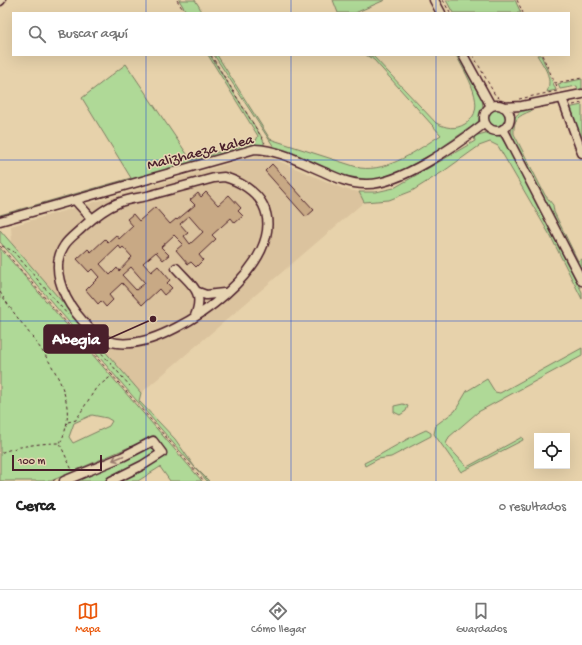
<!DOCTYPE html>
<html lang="es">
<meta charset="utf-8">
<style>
body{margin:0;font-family:"Gochi Hand",sans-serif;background:#f2f2f2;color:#222}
.controls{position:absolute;right:12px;bottom:12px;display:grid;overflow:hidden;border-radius:0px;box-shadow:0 4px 16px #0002}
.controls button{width:36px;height:36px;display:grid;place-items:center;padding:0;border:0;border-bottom:1px solid #e0e0e0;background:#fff;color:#222;font:20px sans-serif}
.scale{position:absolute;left:12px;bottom:10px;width:90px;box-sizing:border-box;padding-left:4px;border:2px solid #4a1f2b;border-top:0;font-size:11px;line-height:14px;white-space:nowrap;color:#4a1f2b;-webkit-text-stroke:3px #e7d5b2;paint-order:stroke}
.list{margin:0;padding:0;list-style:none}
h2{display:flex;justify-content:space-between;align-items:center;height:52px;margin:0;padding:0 16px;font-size:17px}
h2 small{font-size:13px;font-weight:400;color:#767676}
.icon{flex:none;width:22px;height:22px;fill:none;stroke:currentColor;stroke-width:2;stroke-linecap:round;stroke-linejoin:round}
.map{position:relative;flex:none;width:582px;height:481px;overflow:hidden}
.search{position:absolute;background:#fff;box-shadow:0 4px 16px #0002;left:12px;right:12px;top:12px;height:44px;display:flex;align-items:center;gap:10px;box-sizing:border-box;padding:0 14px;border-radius:0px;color:#767676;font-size:15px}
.sheet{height:108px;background:#fff}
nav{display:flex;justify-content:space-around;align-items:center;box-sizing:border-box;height:56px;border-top:1px solid #e0e0e0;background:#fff;font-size:11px;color:#767676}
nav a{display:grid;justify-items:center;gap:2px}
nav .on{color:#ea580c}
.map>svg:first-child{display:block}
</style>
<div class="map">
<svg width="582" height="481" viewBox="0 0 582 481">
<rect width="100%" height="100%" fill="#e7d2ab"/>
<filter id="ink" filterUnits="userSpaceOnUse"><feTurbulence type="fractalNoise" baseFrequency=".025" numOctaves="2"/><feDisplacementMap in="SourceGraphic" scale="8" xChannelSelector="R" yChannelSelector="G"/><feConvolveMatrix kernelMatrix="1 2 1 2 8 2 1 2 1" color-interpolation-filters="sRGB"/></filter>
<g filter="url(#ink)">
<path fill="#dbc39e" d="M256,156L269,157L344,189L359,192L364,202L141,393L12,244L11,226Z"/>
<path fill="#afd997" stroke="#7c7c61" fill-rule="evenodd" d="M179,0H195L200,8V13H187Z
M333,0H385L355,13H338Z
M446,0H515L521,13H453Z
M208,55H210L261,136L264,142V146L0,217V215L131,178L82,98L126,64L191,160L256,141L258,136Z
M214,55H217L270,139L360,168C389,172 417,150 441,135L374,60L366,55L374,57L436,123C446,128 455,130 465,124C490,109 465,73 456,55H459L482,99L483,107L478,122L432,154L392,176L370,180L340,175L274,147Z
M537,55H541L556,90L547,92C553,77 544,67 537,55Z
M582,79V91H578L577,86L560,89L558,84Z
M582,105V144L568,108Z
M530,108L531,111C518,116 513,119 514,134L545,195L553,205L554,212L578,261L582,259V273L513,140C509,126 513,111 530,108Z
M487 118a10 10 0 1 1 20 0a10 10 0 1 1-20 0Z
M489,132L501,137L511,153L582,292V299L551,237L498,146L490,142L479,146L444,171L412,191L389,200L364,202L359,192H376L394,188L475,141L474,136Z
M0,230L141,393L139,401L175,439L194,466L209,481H207L180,451L0,242Z
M0,248L202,481H170L160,467L138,481H121L155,462L163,454L152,439L141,442L51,481H0ZM92,415L107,418L112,421L109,426L73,443L69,437L74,423Z
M582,348V356L478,412L449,437L446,444L467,467L522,437L523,440L461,472L434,434L436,425L455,411L467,391L487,379L495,392L500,393Z
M403,404L408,406L406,411L400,415L394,412V406Z
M426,430L431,433V436L391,457L378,459L365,466L364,463C385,453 405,439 426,430Z
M151,446L156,453L104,481H71L124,460Z"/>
<path fill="#c8a985" stroke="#4a1f2b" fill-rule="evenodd" d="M272,164L314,210L306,217L265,171Z
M206,192L218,205L229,195L241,208L238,211L243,216L235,223L231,218L212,235L216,239L199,255L203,260L196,267L191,262L188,264L176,250L183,244L174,235L161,247L169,255L163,260L156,252L143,263L151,272L158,266L170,280L167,283L172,288L164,295L159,289L142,305L122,283L109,295L113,300L106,307L101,301L98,304L86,290L99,277L92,269L89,272L77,259L88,249L91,252L105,239L108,242L116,235L119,239L133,226L127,219L133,214L139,221L155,207L170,224L176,219L177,220L195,205L190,200L198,193L201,197ZM189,216L203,232L190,244L184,236L188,233L180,224ZM119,246L121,249L123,247L132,257L119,271L117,268L110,275L100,264ZM131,267L145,283L136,290L122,275Z"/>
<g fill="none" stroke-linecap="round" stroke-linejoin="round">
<defs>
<path id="minor" d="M434,0L441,13
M0,1L1,0
M463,55L491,106
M562,98L582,153
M484 118a13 13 0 1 1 26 0a13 13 0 1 1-26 0Z
M503,107L522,106L582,94
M503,129L582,281
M224,177C239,181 256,191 263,205C291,262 180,339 131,343C104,346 92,333 76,313C63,296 50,267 64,246C68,239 77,233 83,227C93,218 105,208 118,203C127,199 138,198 147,196C170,190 192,184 214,178Z
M75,200L92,219
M0,221L255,149C280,150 302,163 324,172C337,178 350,184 365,184C399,186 458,144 485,123
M176,268C192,286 205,291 195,316
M198,292L206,295L224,293
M64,481L122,457L153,441L162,453L143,465L111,481"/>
</defs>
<use href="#minor" stroke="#4a1f2b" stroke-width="11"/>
<path stroke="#4a1f2b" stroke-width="1" stroke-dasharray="3 3" stroke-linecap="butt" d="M177,0L185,13
M443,0L450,13
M517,0L523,13
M211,55L265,143
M473,55L495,95L502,100
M542,55L555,83L582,78
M556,84L558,90
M519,99L557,91
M573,105L582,103
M0,246L204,481
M2,246L13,251L68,315
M0,292C25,335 89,389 60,443C41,443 18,446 0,453
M86,335L130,386
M68,422L76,420L96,388L113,375
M60,444L72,470
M53,481L56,479"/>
<use href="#minor" stroke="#e7d5b2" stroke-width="8"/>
</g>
<defs><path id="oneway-shaft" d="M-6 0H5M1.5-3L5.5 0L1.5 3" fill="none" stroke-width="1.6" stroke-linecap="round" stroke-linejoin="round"/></defs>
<use stroke="#987a6e" href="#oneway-shaft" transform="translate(118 458) rotate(157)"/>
</g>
<path fill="none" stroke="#1d4ed8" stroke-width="1" stroke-opacity="0.55" d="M146,0V13M291,0V13M436,0V13M146,55V481M291,55V481M436,55V481M0,160H582M0,321H582"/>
<g text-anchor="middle" stroke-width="3" stroke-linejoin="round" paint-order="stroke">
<g font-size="15" fill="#4a1f2b" stroke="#e7d5b2">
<text transform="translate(200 151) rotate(-14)" y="5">Malizhaeza kalea</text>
</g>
</g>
<path fill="none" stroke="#4a1f2b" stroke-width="1.5" d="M153 319L108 339"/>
<circle fill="#4a1f2b" stroke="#e7d5b2" stroke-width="1.5" cx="153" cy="319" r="4"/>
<rect fill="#4a1f2b" stroke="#4a1f2b" stroke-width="1.5" x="44" y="325" width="64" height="28" rx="4"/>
<g font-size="16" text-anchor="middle" font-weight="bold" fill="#fff">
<text x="76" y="344">Abegia</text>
</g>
</svg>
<div class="controls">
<button><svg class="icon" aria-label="locate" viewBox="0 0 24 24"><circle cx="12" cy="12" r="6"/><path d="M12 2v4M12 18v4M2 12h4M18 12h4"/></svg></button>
</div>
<div class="scale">100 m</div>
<div class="search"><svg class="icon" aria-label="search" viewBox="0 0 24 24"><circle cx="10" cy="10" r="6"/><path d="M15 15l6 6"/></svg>Buscar aquí</div>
</div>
<section class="sheet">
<h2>Cerca<small>0 resultados</small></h2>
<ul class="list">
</ul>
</section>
<nav>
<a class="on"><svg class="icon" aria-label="map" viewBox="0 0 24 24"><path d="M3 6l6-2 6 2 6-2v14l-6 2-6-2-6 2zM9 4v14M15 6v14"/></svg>Mapa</a>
<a><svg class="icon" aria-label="directions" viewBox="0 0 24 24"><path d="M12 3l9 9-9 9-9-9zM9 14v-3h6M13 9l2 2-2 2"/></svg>Cómo llegar</a>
<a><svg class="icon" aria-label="saved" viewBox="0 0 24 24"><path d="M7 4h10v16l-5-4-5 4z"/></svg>Guardados</a>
</nav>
